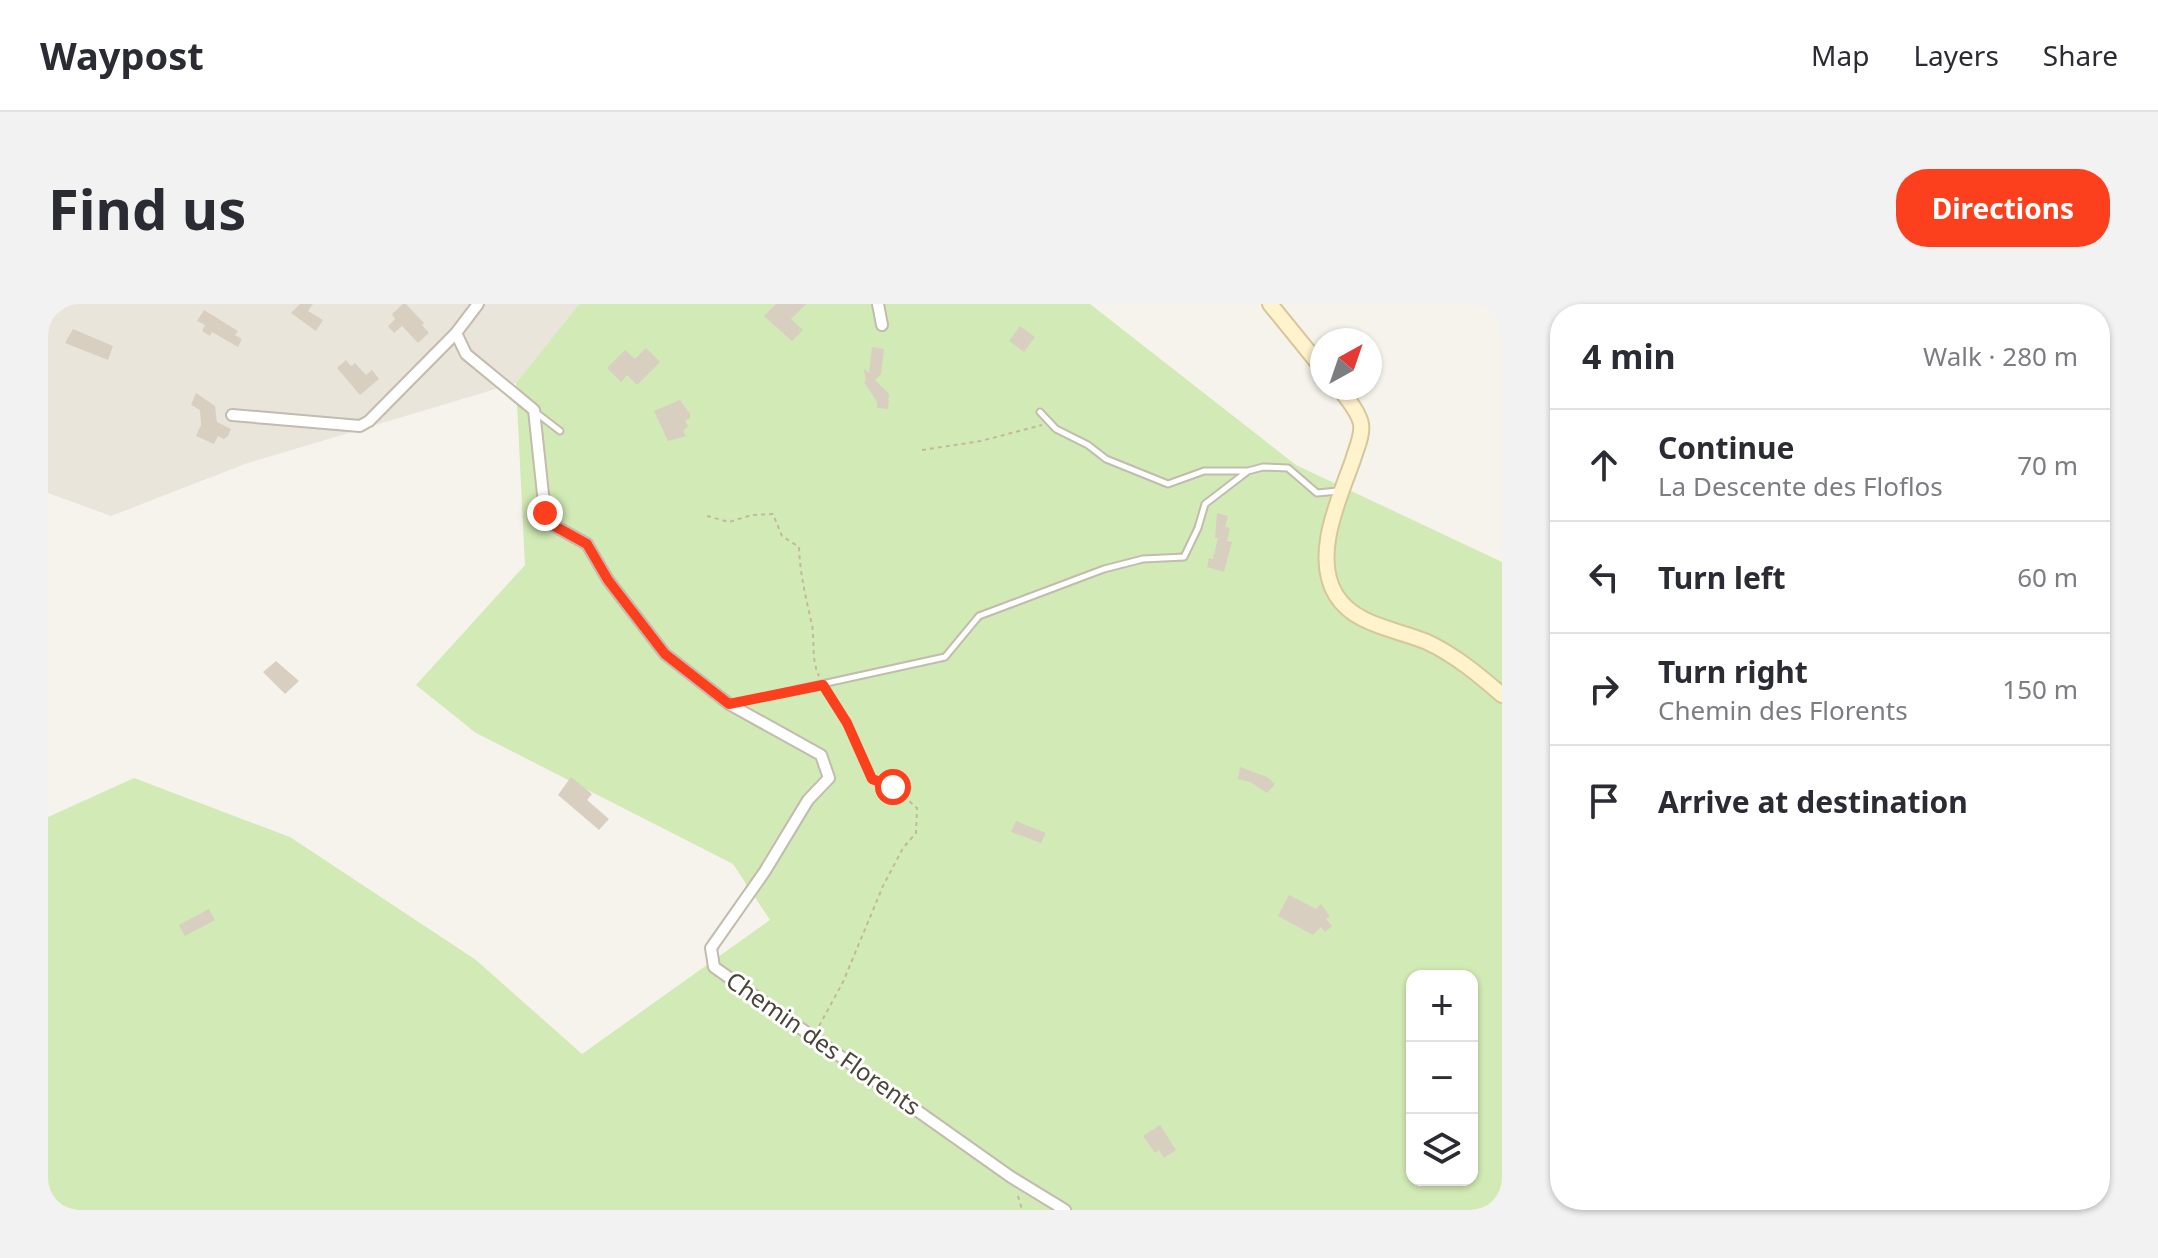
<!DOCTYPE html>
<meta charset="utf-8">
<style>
body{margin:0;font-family:"Noto Sans",sans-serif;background:#f2f2f3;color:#2b2b33}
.controls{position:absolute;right:24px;bottom:24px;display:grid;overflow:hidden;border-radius:16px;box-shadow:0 2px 6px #0004}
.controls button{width:72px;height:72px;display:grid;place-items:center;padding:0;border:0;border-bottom:2px solid #e1e1e2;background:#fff;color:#2b2b33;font:40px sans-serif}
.compass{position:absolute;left:1262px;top:24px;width:72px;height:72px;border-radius:50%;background:#fff;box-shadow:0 2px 6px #0004;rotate:40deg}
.stop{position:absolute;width:24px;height:24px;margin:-18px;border:6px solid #fc3f1d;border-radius:50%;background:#fff}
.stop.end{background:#fc3f1d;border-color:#fff;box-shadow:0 2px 8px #0008}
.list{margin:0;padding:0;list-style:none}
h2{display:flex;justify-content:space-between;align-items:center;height:104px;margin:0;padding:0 32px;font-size:34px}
h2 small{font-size:26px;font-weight:400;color:#7c7c81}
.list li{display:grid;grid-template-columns:52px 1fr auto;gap:24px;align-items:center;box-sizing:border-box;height:112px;padding:0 32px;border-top:2px solid #e1e1e2}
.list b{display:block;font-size:30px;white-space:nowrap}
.list p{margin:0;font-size:26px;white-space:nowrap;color:#7c7c81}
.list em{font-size:26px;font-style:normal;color:#7c7c81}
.icon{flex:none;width:44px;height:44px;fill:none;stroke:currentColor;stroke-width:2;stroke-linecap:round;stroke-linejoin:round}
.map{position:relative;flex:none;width:1454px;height:906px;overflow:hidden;border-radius:32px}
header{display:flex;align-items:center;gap:48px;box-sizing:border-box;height:112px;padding:0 40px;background:#fff;border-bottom:2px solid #e1e1e2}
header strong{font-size:38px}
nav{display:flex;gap:44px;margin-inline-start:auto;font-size:28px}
.intro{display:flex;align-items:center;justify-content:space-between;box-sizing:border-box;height:192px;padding:0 48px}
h1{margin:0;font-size:56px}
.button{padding:20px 36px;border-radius:32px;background:#fc3f1d;color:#fff;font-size:28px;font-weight:700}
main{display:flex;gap:48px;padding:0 48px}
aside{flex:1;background:#fff;border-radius:32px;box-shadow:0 2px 6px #0004}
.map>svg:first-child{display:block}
</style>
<header>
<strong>Waypost</strong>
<nav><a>Map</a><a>Layers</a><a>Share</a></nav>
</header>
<div class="intro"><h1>Find us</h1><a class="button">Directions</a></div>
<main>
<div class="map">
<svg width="1454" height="906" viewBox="0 0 1454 906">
<rect width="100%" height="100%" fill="#f6f3ec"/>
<path fill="#eae5da" d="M0,0H531L468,79L197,160L63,212L0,189Z"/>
<path fill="#d2eab5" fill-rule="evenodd" d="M531,0H1042L1248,161L1454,258V906H0V513L86,474L242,533L428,656L534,750L722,616L685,560L428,429L368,381L477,261L468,79ZM1364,672H1424V876H1364Z"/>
<path fill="#d8cfc1" d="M252,0H265L260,7L275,16L268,27L243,9Z
M355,0H358L376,19L374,21L381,29L370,39L354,22L346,29L340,22L347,15L344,10Z
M728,0H758L743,15L755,26L744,37L716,12Z
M156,6L190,27L187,31L194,35L190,43L164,28L162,32L154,27L157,21L149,17Z
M972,22L987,33L976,48L961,37Z
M25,25L65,42L60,56L17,39Z
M824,43L836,45L833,70L827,76L841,90L840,105L829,104V98L816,78L818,77L816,65L821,69Z
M598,44L612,58L589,81L579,71L573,78L559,64L577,46L587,55Z
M298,56L303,62L307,59L318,71L324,66L331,75L312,91L289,64Z
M148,89L167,102L169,118L183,125L180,132L176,135L170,132L166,140L148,132L153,121L152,106L143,101Z
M632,96L642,110V114L637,117L640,122L635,127L638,132L620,137L606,107Z
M1169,209L1180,212L1177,223L1182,224L1179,237L1184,238L1176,268L1159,263L1161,254L1165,255L1170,234H1167Z
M228,357L251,377L237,390L215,368Z
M1192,463L1219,473L1227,480L1219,489L1202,478L1190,475Z
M523,473L544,490L539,496L561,515L551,526L510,491Z
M968,517L998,529L993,539L963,528Z
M1241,591L1268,605L1273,600L1282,612L1278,615L1284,622L1277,628L1273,623L1265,631L1230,612Z
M161,605L167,616L137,632L131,621Z
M1112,821L1128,846L1116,854L1111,846L1107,849L1095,832Z"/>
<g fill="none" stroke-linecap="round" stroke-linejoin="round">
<defs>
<path id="lane" d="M486,107L512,127
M992,108L1008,125L1040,141L1058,155L1120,180L1156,167H1200
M683,400L897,353L931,312L1056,265L1095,255L1136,253L1150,224L1157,200L1200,167L1215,163L1240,164L1269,189L1290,187"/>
<path id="street" d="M430,0L408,29L418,50L486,106L497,209L501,219L539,240L560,276L617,350L681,400L773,451L781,474L760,496L717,567L663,644L666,663L963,873L1017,906
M830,0L834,21
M184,111L312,122L321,117L408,29"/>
<path id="secondary" d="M1222,0L1274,64
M1291,84C1298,93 1311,108 1313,120C1315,131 1308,145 1305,156C1291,195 1264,252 1288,291C1307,322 1349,325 1379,338C1407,351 1431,371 1454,391"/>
</defs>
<use href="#lane" stroke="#c2bbae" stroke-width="9"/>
<use href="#street" stroke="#c2bbae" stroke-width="14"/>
<use href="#secondary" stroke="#d6c79b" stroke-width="18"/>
<path stroke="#c4b79f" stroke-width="2" stroke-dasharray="4 4" stroke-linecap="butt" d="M874,146L933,137L994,121
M659,212L681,218L704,211L725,210L734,232L751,243C752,271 758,294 764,321C767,339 763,355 771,372
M771,722L795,678L835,582L855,544L868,529L869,504L845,483L824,475L799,419L780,388
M970,892L974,906"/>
<use href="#lane" stroke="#fff" stroke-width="5"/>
<use href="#street" stroke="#fff" stroke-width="10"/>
<use href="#secondary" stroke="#fff3cd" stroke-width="14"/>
</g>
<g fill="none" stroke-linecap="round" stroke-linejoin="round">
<path stroke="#fc3f1d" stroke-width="10" d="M497,209L501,219L539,240L560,276L617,350L681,400L775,381L799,419L824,475L845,483"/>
</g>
<g text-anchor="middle" stroke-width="6" stroke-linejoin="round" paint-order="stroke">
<g font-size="24" fill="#4b4439" stroke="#fff">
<text transform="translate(775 740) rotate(35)" y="8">Chemin des Florents</text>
</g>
</g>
</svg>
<div class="controls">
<button>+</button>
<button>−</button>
<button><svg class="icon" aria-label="layers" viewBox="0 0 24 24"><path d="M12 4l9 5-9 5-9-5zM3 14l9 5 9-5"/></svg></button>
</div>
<svg class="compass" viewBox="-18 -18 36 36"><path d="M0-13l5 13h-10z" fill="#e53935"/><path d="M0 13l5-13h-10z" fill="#7c7c81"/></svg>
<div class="stop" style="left:845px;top:483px"></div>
<div class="stop end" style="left:497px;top:209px"></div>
</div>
<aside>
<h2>4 min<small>Walk · 280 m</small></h2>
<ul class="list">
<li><svg class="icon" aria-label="ahead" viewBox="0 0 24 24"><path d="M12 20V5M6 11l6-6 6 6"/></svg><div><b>Continue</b><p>La Descente des Floflos</p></div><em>70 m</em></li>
<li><svg class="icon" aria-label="left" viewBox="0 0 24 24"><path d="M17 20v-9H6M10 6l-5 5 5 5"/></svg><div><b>Turn left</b></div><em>60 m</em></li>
<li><svg class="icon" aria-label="right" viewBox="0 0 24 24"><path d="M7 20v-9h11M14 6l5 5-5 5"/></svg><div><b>Turn right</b><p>Chemin des Florents</p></div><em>150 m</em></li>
<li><svg class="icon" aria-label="arrive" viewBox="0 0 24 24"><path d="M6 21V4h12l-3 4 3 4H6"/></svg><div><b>Arrive at destination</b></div></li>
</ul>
</aside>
</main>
